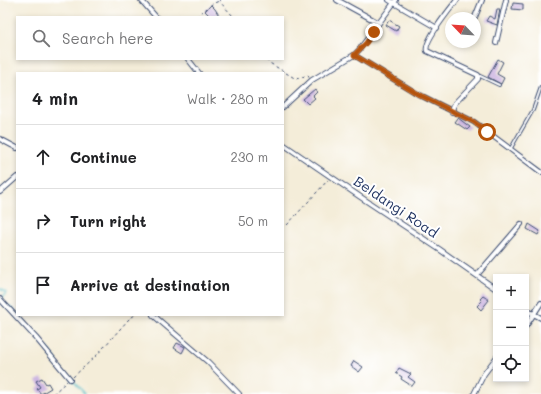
<!DOCTYPE html>
<meta charset="utf-8">
<style>
body{margin:0;font-family:Mali,sans-serif;background:#f6f6f6;color:#202124}
.controls{position:absolute;right:12px;bottom:12px;display:grid;overflow:hidden;border-radius:0px;box-shadow:0 2px 6px #0003}
.controls button{width:36px;height:36px;display:grid;place-items:center;padding:0;border:0;border-bottom:1px solid #e0e0e0;background:#fff;color:#202124;font:20px sans-serif}
.compass{position:absolute;left:445px;top:12px;width:36px;height:36px;border-radius:50%;background:#fff;box-shadow:0 2px 6px #0003;rotate:295deg}
.stop{position:absolute;width:12px;height:12px;margin:-9px;border:3px solid #b45309;border-radius:50%;background:#fff}
.stop.end{background:#b45309;border-color:#fff;box-shadow:0 1px 4px #0008}
.list{margin:0;padding:0;list-style:none}
h2{display:flex;justify-content:space-between;align-items:center;height:52px;margin:0;padding:0 16px;font-size:17px}
h2 small{font-size:13px;font-weight:400;color:#757577}
.list li{display:grid;grid-template-columns:26px 1fr auto;gap:12px;align-items:center;box-sizing:border-box;height:64px;padding:0 16px;border-top:1px solid #e0e0e0}
.list b{display:block;font-size:15px;white-space:nowrap}
.list em{font-size:13px;font-style:normal;color:#757577}
.icon{flex:none;width:22px;height:22px;fill:none;stroke:currentColor;stroke-width:2;stroke-linecap:round;stroke-linejoin:round}
.map{position:relative;flex:none;width:541px;height:394px;overflow:hidden}
.search{position:absolute;background:#fff;box-shadow:0 2px 6px #0003;left:16px;top:16px;width:268px;height:44px;display:flex;align-items:center;gap:10px;box-sizing:border-box;padding:0 14px;border-radius:0px;color:#757577;font-size:15px}
.panel{position:absolute;background:#fff;box-shadow:0 2px 6px #0003;left:16px;top:72px;width:268px;height:244px;border-radius:0px}
.map>svg:first-child{display:block}
</style>
<div class="map">
<svg width="541" height="394" viewBox="0 0 541 394">
<rect width="100%" height="100%" fill="#fff"/>
<filter id="ink" filterUnits="userSpaceOnUse"><feTurbulence type="fractalNoise" baseFrequency=".025" numOctaves="2"/><feDisplacementMap in="SourceGraphic" scale="8" xChannelSelector="R" yChannelSelector="G"/><feConvolveMatrix kernelMatrix="1 2 1 2 8 2 1 2 1" color-interpolation-filters="sRGB"/></filter>
<filter id="wash" filterUnits="userSpaceOnUse"><feTurbulence type="fractalNoise" baseFrequency=".012" numOctaves="4" result="noise"/><feDisplacementMap in="SourceGraphic" scale="16" xChannelSelector="R" yChannelSelector="G"/><feGaussianBlur stdDeviation="0.9" result="paint"/><feColorMatrix in="noise" values="0 0 0 0 0 0 0 0 0 0 0 0 0 0 0 0 0 1.4 0 .05"/><feComposite in="paint" operator="in"/></filter>
<g filter="url(#wash)">
<rect width="100%" height="100%" fill="#f4edd9"/>
<g fill="none" stroke-linecap="round" stroke-linejoin="round">
<path stroke="#4fbcc8" stroke-width="1.5" d="M0,289L6,292L2,299
M9,306L17,313
M18,315L25,323
M47,348L55,358
M71,378L85,394"/>
</g>
<g id="blocks">
<path fill="#ceb7e2" d="M513,3L523,4V10L512,9Z
M211,5L215,9L220,17H211L205,11Z
M497,9H500L497,25L486,21L489,16L495,19Z
M389,20L399,26L396,31L386,25Z
M498,59L503,62L497,74L504,78L501,84L488,77Z
M315,89L317,92L313,96L315,98L308,104L303,99Z
M458,118L470,127L467,130L455,122Z
M529,224L540,231L538,235L527,229Z
M483,296L489,300L481,310L477,306L482,301L480,299Z
M177,343L185,347L182,353L174,348Z
M354,361L363,367L359,372L351,366Z
M399,368L411,374L408,377L415,382L412,386L401,379L402,377L396,373Z
M42,378L46,384L48,383L51,388L41,394L37,389L40,387L36,381Z"/>
</g>
</g>
<g filter="url(#ink)">
<use href="#blocks" fill-opacity="0" stroke="#3c4c70" stroke-width="1"/>
<g fill="none" stroke-linecap="round" stroke-linejoin="round">
<defs>
<path id="service" d="M478,75L499,85
M511,148L533,110L541,87"/>
<path id="minor" d="M141,0L156,17
M337,0L379,23
M389,0L437,28
M475,17L482,0
M496,43L506,0
M354,55L418,94L474,122L541,172
M188,59L199,73
M283,107L312,80L354,55L359,50L396,0
M452,112L453,107L455,103L478,79V75L427,51C423,42 450,9 457,0
M0,139L17,148
M283,144L359,196L439,249L496,289
M0,192L17,177
M477,275L521,224
M0,299L36,338L70,379
M526,310L541,318
M153,315L208,362L239,394
M526,326L541,303
M474,394L484,374L496,358"/>
</defs>
<use href="#service" stroke="#3c4c70" stroke-width="4"/>
<use href="#minor" stroke="#3c4c70" stroke-width="6"/>
<path stroke="#3c4c70" stroke-width="1" stroke-dasharray="3 3" stroke-linecap="butt" d="M220,0L219,1L234,17
M196,17L212,4L219,1
M268,59V62L296,79L308,75L309,78
M287,225L328,180
M73,377L95,357L129,319L135,315
M53,394L67,381"/>
<use href="#service" stroke="#fff" stroke-width="2"/>
<use href="#minor" stroke="#fff" stroke-width="4"/>
</g>
</g>
<g fill="none" stroke-linecap="round" stroke-linejoin="round" filter="url(#ink)">
<path stroke="#b45309" stroke-width="5" d="M374,32L366,43L354,55L418,94L474,122L487,132"/>
</g>
<g text-anchor="middle" stroke-width="4" stroke-linejoin="round" paint-order="stroke">
<g font-size="14" fill="#1b2f5e" stroke="#fff">
<text transform="translate(396 207) rotate(34)" y="5">Beldangi Road</text>
</g>
</g>
</svg>
<div class="controls">
<button>+</button>
<button>−</button>
<button><svg class="icon" aria-label="locate" viewBox="0 0 24 24"><circle cx="12" cy="12" r="6"/><path d="M12 2v4M12 18v4M2 12h4M18 12h4"/></svg></button>
</div>
<svg class="compass" viewBox="-18 -18 36 36"><path d="M0-13l5 13h-10z" fill="#e53935"/><path d="M0 13l5-13h-10z" fill="#757577"/></svg>
<div class="stop" style="left:487px;top:132px"></div>
<div class="stop end" style="left:374px;top:32px"></div>
<div class="search"><svg class="icon" aria-label="search" viewBox="0 0 24 24"><circle cx="10" cy="10" r="6"/><path d="M15 15l6 6"/></svg>Search here</div>
<section class="panel">
<h2>4 min<small>Walk · 280 m</small></h2>
<ul class="list">
<li><svg class="icon" aria-label="ahead" viewBox="0 0 24 24"><path d="M12 20V5M6 11l6-6 6 6"/></svg><div><b>Continue</b></div><em>230 m</em></li>
<li><svg class="icon" aria-label="right" viewBox="0 0 24 24"><path d="M7 20v-9h11M14 6l5 5-5 5"/></svg><div><b>Turn right</b></div><em>50 m</em></li>
<li><svg class="icon" aria-label="arrive" viewBox="0 0 24 24"><path d="M6 21V4h12l-3 4 3 4H6"/></svg><div><b>Arrive at destination</b></div></li>
</ul>
</section>
</div>
